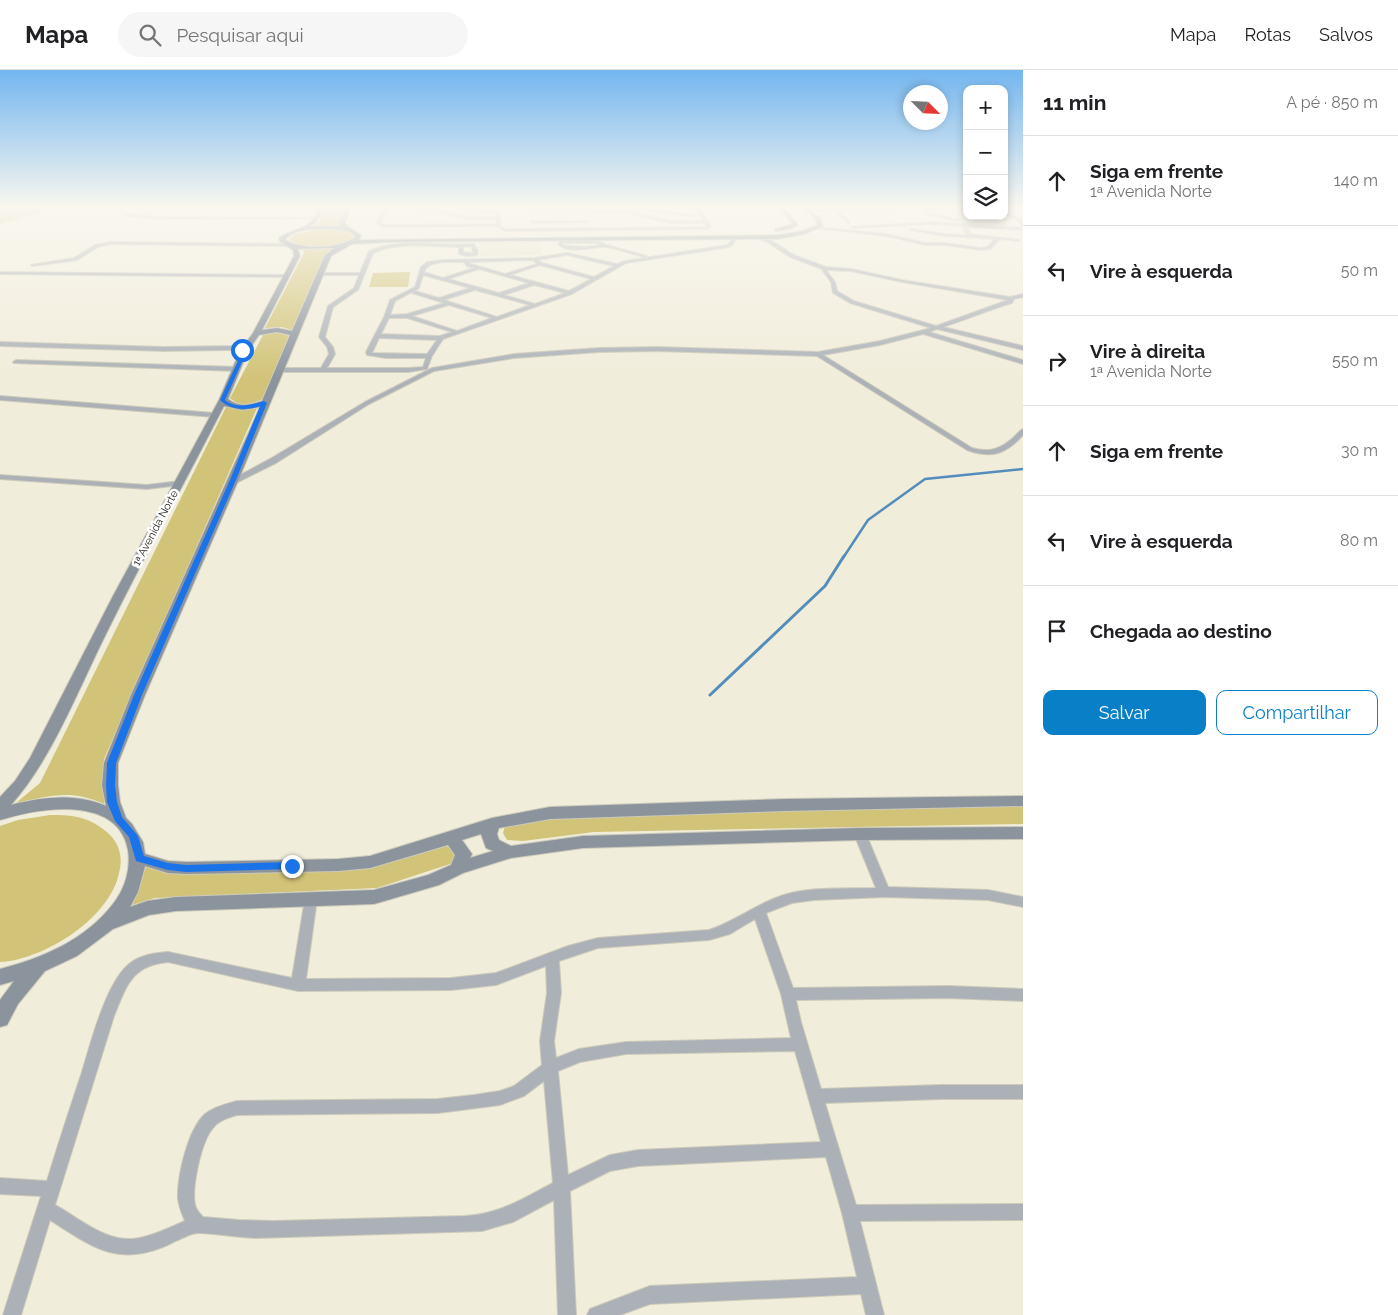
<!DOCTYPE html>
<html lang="pt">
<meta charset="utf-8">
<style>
body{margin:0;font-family:Raleway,sans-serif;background:#f6f6f6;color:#202124}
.controls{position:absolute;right:15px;top:15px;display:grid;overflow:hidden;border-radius:10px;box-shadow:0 2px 8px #0003}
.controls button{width:45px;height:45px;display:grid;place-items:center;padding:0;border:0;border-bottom:1px solid #e0e0e0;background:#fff;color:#202124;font:25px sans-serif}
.compass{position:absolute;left:903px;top:15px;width:45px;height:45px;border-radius:50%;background:#fff;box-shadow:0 2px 8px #0003;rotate:114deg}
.stop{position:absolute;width:15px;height:15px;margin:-11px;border:4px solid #1a73e8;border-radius:50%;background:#fff}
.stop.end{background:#1a73e8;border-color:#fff;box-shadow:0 1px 5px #0008}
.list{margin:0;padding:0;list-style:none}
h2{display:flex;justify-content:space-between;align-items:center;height:65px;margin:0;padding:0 20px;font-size:21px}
h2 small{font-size:16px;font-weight:400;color:#757577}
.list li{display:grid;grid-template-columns:32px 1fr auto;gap:15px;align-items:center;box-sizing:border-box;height:90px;padding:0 20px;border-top:1px solid #e0e0e0}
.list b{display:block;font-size:19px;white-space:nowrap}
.list p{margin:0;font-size:16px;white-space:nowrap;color:#757577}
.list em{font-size:16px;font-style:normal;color:#757577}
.actions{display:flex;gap:10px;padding:15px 20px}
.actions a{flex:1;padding:11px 0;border:1px solid #097fc8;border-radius:10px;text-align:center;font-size:18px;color:#097fc8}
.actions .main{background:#097fc8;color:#fff}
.icon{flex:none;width:28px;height:28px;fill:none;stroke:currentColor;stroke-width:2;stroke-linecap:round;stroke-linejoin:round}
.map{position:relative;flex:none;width:1023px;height:1245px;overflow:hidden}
header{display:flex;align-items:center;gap:30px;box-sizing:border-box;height:70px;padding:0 25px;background:#fff;border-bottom:1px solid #e0e0e0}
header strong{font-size:24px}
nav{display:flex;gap:28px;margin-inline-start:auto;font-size:18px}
.search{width:350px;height:45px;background:#f6f6f6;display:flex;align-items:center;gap:12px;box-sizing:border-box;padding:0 18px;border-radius:28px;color:#757577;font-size:19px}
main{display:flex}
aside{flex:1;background:#fff}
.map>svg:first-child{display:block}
</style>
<header>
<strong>Mapa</strong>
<div class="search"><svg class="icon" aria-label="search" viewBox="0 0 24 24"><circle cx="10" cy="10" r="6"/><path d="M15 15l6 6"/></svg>Pesquisar aqui</div>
<nav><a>Mapa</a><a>Rotas</a><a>Salvos</a></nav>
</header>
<main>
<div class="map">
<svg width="1023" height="1245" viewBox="0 0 1023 1245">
<rect width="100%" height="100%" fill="#f1eddb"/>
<path fill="#e7e2c8" d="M480,171H539L542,185L480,186Z"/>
<path fill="#d1c377" d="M0,136H44L39,144L0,154Z
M327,136H346L338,154L340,157H313L318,154Z
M320,159C332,159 349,157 356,167C344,179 306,179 291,171L289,169L295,164Z
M302,178H332L326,184L292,260L282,257L265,258L304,183Z
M410,202L408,217H369L373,203Z
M280,261L290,265L263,329C251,334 240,338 230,328L263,265Z
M227,335L244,339L257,338L104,689V734C70,719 50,726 16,733L40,713Z
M1023,732V754L594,762L523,771L507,770L503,763L505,756L562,743Z
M50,745C59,745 68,745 77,747C89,749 101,756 110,765C120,775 123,789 119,803C110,848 44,890 0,892V756L18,750Z
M447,776L460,786L450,794L377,818L155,828L129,836L147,795L168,804L351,800L385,794Z"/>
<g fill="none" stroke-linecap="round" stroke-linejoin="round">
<path stroke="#538dbb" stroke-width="1" d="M0,138L5,136"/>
<path stroke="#538dbb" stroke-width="2.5" d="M843,488L868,450L925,409L1023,399"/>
<path stroke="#538dbb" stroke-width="3" d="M710,625L825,516L844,486"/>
<defs>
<path id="street" d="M96,136H147L95,138Z
M383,136H387L381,153L384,155L496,154V149H467L433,141L411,139H433L467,147H496V136H530L528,137H500V156L506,159L707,157L705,153H670L627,143H584L627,141L670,151H704L694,136H698L711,156L708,159L505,161L496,156L383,157L377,153Z
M453,136H459L494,142L481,143Z
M617,136L638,137L696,146L694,147Z
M967,136V138L838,141L850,152L849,154L834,141L806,140Z
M1004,136H1019L1004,138Z
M585,138L586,140H527L529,139Z
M1008,141H1010V144C1018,147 1023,148 1023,157L1017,150L1007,145Z
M926,142L957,149L959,150L957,151L925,144Z
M127,144L159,147L318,148L159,149L126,146Z
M531,151H587L589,152L530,153Z
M932,152L1023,158V160L967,157L970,164L1020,170L1018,171L1000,169L990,179L981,180L945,175H926L886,166L815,158L817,157L886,164L926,173H945L981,178L987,177L995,169L945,166L910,160L912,159L945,164L966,165L963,156L932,154L852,158L850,157Z
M733,166L736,167L734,173L730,177L626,193L572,224L443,269L432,286L427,299L408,302H280L277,300L280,298H321L329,284L327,277L319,267L328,236L354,218L359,205H320L318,204L320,203H360L369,181C402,167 439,176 474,174L478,181L477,185L467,186L459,184V177C431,177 400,171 373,183L358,220L333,237L325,267L333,277L335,284L327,298H408L423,297L426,288H386L367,285L366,282L384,247L390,230L415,217L421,197L427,192L442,190L534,188L567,183L617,194L625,191L727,175L730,172ZM472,176L473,183L463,182V177ZM567,185L614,196L594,207L542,193L538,190ZM533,190L537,194L505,204L471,194L469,192ZM442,192H464L467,196L474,198L443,208L424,202C427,194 434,194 442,192ZM540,195L591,209L569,221L510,205ZM479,199L529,213L499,223L448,209ZM423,205L470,218L439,228L415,221L419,218ZM534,215L565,223L535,234L504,225ZM475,220L530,235L497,247L444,230ZM412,222V223L444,233L407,244L390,245L395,231ZM449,235L492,248L457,261L412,246ZM389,248H407L452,262L440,266L381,264ZM379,268L437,270L427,284L372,283Z
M754,166L771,170L794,185L826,197L851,199L902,210L1010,227L1023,224V227L1014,229L1012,233C988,240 966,250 943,257L1023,276V280L937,259L929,262L1023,290V294L923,264L880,275L823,285L972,378C989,383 1001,379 1014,367C1017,364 1019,361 1023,359V365C1006,384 992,389 967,380L817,286L657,281L599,282L514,288L434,301L369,334L276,393L236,413L229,411L270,389L365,332L432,298L514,284L599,278L657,277L818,282L880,271L931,258L850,233L833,223L831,212L822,200V199L790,187L767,172L754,168ZM826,200L851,201L902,212L1008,230L936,256L854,231L837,221L835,212Z
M560,171H597L607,175L647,186L645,187C634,185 614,177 603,177C592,178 565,184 558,174ZM563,173H596L601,175L584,177L563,175Z
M111,172L289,174L291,175L289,176L111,174L98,177L77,190L33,196L31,195L74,188L95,175Z
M0,202L286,205L288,206L286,207L0,204Z
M249,271L251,272V274L231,280L164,281L0,276V272L164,277L231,276Z
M16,290L237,297L240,299L237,301L14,293L13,292Z
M0,326L214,343L217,345L214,347L0,330Z
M0,405L147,415L180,411L184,413L180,415L147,419L0,409Z
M860,760L864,761L866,764L888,817L988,820L1023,827V837L988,830L884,827L814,830L792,833L766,843L793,918L948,916L1023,919V931L948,928L796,930L801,952L821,1019L941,1015H1023V1029H941L825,1033L856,1135L1023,1134V1150L860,1151L884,1245H866L861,1224L650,1234L620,1245H587L590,1239L650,1216L857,1207L842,1143L826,1087L638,1096L610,1101L570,1121L576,1245H558L554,1130L513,1152L482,1161L256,1168C237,1167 218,1164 199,1163C191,1162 171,1174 163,1177C115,1196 91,1176 50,1150L21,1245H3L41,1126L0,1124V1108L47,1111C58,1074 70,1038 82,1002C91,972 106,913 129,894C140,885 154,883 168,882L292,908L305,829L307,826L311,824L315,826L317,829L306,909L451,908L496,903L568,876L598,868L709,860C737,851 761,830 791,823C818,817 848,819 876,818L854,764L856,761ZM755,849L781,924L791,968L626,972L579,979L556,988L554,971L561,923L559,891L598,878L709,870L730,864ZM168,892L298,921L451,920L496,915L546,896L547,923L540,971L542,995L514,1016L500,1021L474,1025L438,1029L237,1031C226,1034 214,1037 205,1044C188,1059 177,1107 178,1129C179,1137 182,1144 185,1151C168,1158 151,1167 133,1169C104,1171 79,1148 55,1135L114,946C127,915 131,896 168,892ZM795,981L821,1072L638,1080L610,1085L568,1105L558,1001L580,992L626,984ZM544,1011L553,1113C522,1129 500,1144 465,1146L274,1151L239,1150L203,1147C201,1145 198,1142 196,1138C190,1122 201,1071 213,1058C219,1050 228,1048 237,1045L438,1043L500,1035L524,1026Z"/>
<path id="secondary" d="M320,136H325L316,153L310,156H341L339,153L346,136H351L345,153C349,159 356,160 361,166L359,170L778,165L802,161L817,155L816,150L802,136H807L821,149L823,156L805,164L778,169L392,172L352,174L331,186L238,411L145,625L118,693V715L120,732L126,748L132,754L143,772L145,784L168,791L187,792L338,789L370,786L492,748L550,737L785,729L1023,726V736L785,741L550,749L499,758L497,764L499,770L511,776L583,766L860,758L1023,757V769L860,770L583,778L511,788L463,803L439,815L374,834L176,841L149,845L113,859L77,886L45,901L18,934L7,955L0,957V930L14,911L0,915V899C43,888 85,870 113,834C125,819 131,799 128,780C118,724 38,738 0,750V727L15,711L30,688L113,526L219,330L240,281L253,263L294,186L293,180L280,172L279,168C289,160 303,160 312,151C315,147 317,140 320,136ZM330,159L348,161L356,167C338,179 304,180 285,170C294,158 316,159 330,159ZM334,178L325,185L292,261L277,258L262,260L300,186L298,179ZM277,262L290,265L262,331C250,335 239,338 228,329L248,281L259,265ZM224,336L242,340L260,337L131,625L104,693L102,715L106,736C75,723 42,727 11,735C52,689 78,620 106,564C144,487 185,412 224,336ZM481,764L486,778L493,781L470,788L472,784L462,770ZM448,775L455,785L451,795L428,805L374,820L176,827L147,831L130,837L138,822L145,796L168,803L187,804L338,801L370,798Z
M777,136H783L798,155L790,159L775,161V159L793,154Z"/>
</defs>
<use href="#street" stroke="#cdcaba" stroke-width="2"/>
<use href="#secondary" stroke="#cdcaba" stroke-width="2"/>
<use href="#street" fill="#abb1b7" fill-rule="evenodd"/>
<use href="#secondary" fill="#8b949d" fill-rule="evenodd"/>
</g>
<linearGradient id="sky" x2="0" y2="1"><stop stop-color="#73b6f0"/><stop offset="0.44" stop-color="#f9f7ef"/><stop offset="1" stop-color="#f9f7ef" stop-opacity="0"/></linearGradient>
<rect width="1023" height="310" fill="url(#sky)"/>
<path fill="#1a73e8" d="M240,279L247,281L225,330C236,339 251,335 264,331L267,333L236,410L142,625L116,693L115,715L117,732L122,747L138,766L144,786L168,793L186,795L292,792L297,796L292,799L186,802L168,800L136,791L129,767L115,751L107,732L106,715L107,693L134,625L230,410L260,336C247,341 230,340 220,330L242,282Z"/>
<g text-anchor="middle" stroke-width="5" stroke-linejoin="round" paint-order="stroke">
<g font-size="11" fill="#2a2922" stroke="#fff">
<text transform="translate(155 458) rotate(-62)" y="4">1ᵃ Avenida Norte</text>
</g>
</g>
</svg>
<div class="controls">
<button>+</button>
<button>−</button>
<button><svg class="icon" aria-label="layers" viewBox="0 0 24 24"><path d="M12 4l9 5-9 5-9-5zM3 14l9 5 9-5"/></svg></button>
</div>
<svg class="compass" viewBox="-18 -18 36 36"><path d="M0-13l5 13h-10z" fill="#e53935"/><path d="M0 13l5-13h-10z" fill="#757577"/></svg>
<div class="stop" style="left:242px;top:280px"></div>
<div class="stop end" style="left:292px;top:796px"></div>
</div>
<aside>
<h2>11 min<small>A pé · 850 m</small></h2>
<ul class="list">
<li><svg class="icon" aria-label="ahead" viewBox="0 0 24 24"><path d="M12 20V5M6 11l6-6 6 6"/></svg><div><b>Siga em frente</b><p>1ᵃ Avenida Norte</p></div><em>140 m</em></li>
<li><svg class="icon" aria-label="left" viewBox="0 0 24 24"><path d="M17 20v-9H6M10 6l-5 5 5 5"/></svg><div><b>Vire à esquerda</b></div><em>50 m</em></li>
<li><svg class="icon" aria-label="right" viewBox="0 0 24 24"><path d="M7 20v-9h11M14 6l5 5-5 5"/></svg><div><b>Vire à direita</b><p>1ᵃ Avenida Norte</p></div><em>550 m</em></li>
<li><svg class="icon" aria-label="ahead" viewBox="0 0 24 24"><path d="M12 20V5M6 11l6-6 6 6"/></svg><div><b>Siga em frente</b></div><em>30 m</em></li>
<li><svg class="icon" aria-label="left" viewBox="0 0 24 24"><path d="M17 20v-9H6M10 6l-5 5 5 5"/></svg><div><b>Vire à esquerda</b></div><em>80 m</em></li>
<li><svg class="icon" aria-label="arrive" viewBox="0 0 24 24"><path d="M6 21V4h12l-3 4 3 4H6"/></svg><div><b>Chegada ao destino</b></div></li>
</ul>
<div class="actions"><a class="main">Salvar</a><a>Compartilhar</a></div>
</aside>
</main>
